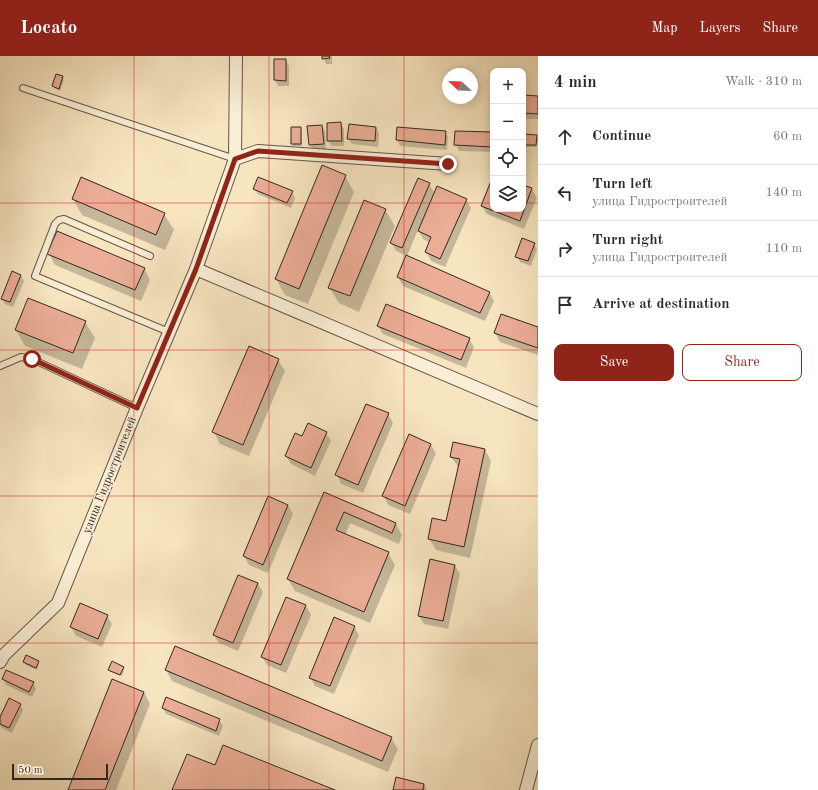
<!DOCTYPE html>
<meta charset="utf-8">
<style>
body{margin:0;font-family:"Old Standard TT",serif;background:#f7f7f7;color:#2b2b33}
.controls{position:absolute;right:12px;top:12px;display:grid;overflow:hidden;border-radius:8px;box-shadow:0 2px 10px #0003}
.controls button{width:36px;height:36px;display:grid;place-items:center;padding:0;border:0;border-bottom:1px solid #e1e1e2;background:#fff;color:#2b2b33;font:20px sans-serif}
.compass{position:absolute;left:442px;top:12px;width:36px;height:36px;border-radius:50%;background:#fff;box-shadow:0 2px 10px #0003;rotate:293deg}
.scale{position:absolute;left:12px;bottom:10px;width:96px;box-sizing:border-box;padding-left:4px;border:2px solid #32281f;border-top:0;font-size:11px;line-height:14px;white-space:nowrap;color:#32281f;-webkit-text-stroke:3px #faeed6;paint-order:stroke}
.stop{position:absolute;width:12px;height:12px;margin:-9px;border:3px solid #8f2418;border-radius:50%;background:#fff}
.stop.end{background:#8f2418;border-color:#fff;box-shadow:0 1px 4px #0008}
.list{margin:0;padding:0;list-style:none}
h2{display:flex;justify-content:space-between;align-items:center;height:52px;margin:0;padding:0 16px;font-size:17px}
h2 small{font-size:13px;font-weight:400;color:#7c7c81}
.list li{display:grid;grid-template-columns:26px 1fr auto;gap:12px;align-items:center;box-sizing:border-box;height:56px;padding:0 16px;border-top:1px solid #e1e1e2}
.list b{display:block;font-size:15px;white-space:nowrap}
.list p{margin:0;font-size:13px;white-space:nowrap;color:#7c7c81}
.list em{font-size:13px;font-style:normal;color:#7c7c81}
.actions{display:flex;gap:8px;padding:12px 16px}
.actions a{flex:1;padding:9px 0;border:1px solid #8f2418;border-radius:8px;text-align:center;font-size:14px;color:#8f2418}
.actions .main{background:#8f2418;color:#fff}
.icon{flex:none;width:22px;height:22px;fill:none;stroke:currentColor;stroke-width:2;stroke-linecap:round;stroke-linejoin:round}
.map{position:relative;flex:none;width:538px;height:734px;overflow:hidden}
header{display:flex;align-items:center;gap:24px;box-sizing:border-box;height:56px;padding:0 20px;background:#8f2418;color:#fff}
header strong{font-size:19px}
nav{display:flex;gap:22px;margin-inline-start:auto;font-size:14px}
main{display:flex}
aside{flex:1;background:#fff}
.map>svg:first-child{display:block}
</style>
<header>
<strong>Locato</strong>
<nav><a>Map</a><a>Layers</a><a>Share</a></nav>
</header>
<main>
<div class="map">
<svg width="538" height="734" viewBox="0 0 538 734">
<rect width="100%" height="100%" fill="#f7e5c0"/>
<filter id="stains"><feTurbulence type="fractalNoise" baseFrequency=".005" numOctaves="4"/><feColorMatrix values="0 0 0 0 .2 0 0 0 0 .09 0 0 0 0 .02 0 0 0 .5 -.17"/></filter>
<radialGradient id="worn" r=".72"><stop offset=".6" stop-color="#630" stop-opacity="0"/><stop offset="1" stop-color="#630" stop-opacity=".3"/></radialGradient>
<path fill="#0003" d="M323,0H332V8H326Z
M275,4H286L289,10V30H278L275,24Z
M56,19L63,21L64,24L60,35L54,32L53,30Z
M523,40L538,41V63H525L523,59Z
M341,67L344,73V90H332L328,85Z
M322,70L325,75L326,93L313,94L310,88Z
M300,72L302,74V90H293L292,88Z
M376,72L379,77L378,91L352,88L348,82Z
M445,76L448,81L447,94L400,90L397,84Z
M456,76L493,77V96L459,95L456,89Z
M523,79L536,80L538,82L537,91H523Z
M345,120L354,136L308,248L285,239L276,223Z
M493,123V153H523V130L532,133L537,142L524,173L487,158L482,150Z
M429,128L435,138L466,144L471,152L445,211L431,205L426,196L430,186L424,184L418,174L407,200L396,195L391,186Z
M254,133L292,136L295,142L291,152L258,138Z
M73,143L164,158L174,174L165,194L82,159Z
M385,154L395,170L359,256L339,247L329,231Z
M534,188L537,193L531,210L520,206L517,200Z
M49,198L144,212L150,224L141,245L55,209Z
M21,220L24,225L13,251L5,248L2,243Z
M398,221L489,236L494,245L485,265L403,230Z
M85,266L95,282L82,313L25,290L16,274Z
M378,270L469,283L474,291L466,312L383,278Z
M538,272V299L500,286L495,277Z
M278,304L285,315L249,400L220,388L214,376Z
M388,358L393,367L363,437L341,428L337,419Z
M326,377L331,385L315,420L291,408L286,400Z
M431,389L436,397L410,458L388,449L384,440Z
M485,394L491,405L470,502L436,494L429,483L447,467L459,412L451,401Z
M325,437L396,468L402,479L399,488L350,467L345,479L388,497L395,509L370,567L295,535L288,523Z
M288,449L293,458L268,517L249,509L244,500Z
M455,510L460,518L448,573L424,568L419,560Z
M258,528L263,536L238,595L219,587L214,579Z
M287,542L306,550L311,559L286,617L267,609L262,601Z
M107,560L112,568L102,591L76,580L71,571Z
M354,571L359,579L334,638L315,630L310,621Z
M38,605L39,608L37,614L26,609L24,606Z
M123,611L124,614L122,620L111,616L109,613Z
M166,614L391,682L398,693L388,716L172,625Z
M3,623L33,627L36,633L32,641L6,629Z
M144,636L150,648L116,734H69Z
M20,648L23,654L12,677L2,672L0,669V663Z
M163,652L219,664L223,670L219,680L166,658Z
M424,728L427,734H394Z"/>
<path fill="#ecae97" stroke="#32281f" d="M322,0H329L330,2L322,3Z
M274,3H286V25L274,24Z
M56,18L63,20L59,33L52,30Z
M523,39L538,40V58L523,57Z
M341,66L342,85H327V67Z
M349,68L376,71L375,85L347,83Z
M322,69L324,88L309,89L307,70Z
M291,71H301V88H291Z
M397,71L446,75L445,89L396,84Z
M455,75L493,76V91L454,89Z
M523,78L537,79L536,89H523Z
M322,109L346,119L299,233L275,223Z
M493,120V153H523V129L532,132L520,165L481,150Z
M81,121L165,157L156,179L72,143Z
M258,121L293,135L287,147L253,133Z
M418,122L430,127L402,192L390,187Z
M437,130L467,143L440,203L425,196L431,181L418,175Z
M364,144L386,153L350,240L328,232Z
M57,175L145,212L135,234L47,198Z
M522,182L535,187L528,205L515,201Z
M406,199L490,236L480,257L397,221Z
M12,215L21,219L10,246L1,243Z
M28,242L86,265L73,297L15,274Z
M386,248L470,282L461,304L377,270Z
M501,258L538,271V292L494,277Z
M249,290L279,303L243,389L212,376Z
M366,348L389,357L358,429L335,419Z
M308,367L327,376L311,412L285,400L295,377L302,380Z
M409,378L431,388L405,450L382,440Z
M453,386L485,393L464,491L428,483L432,462L446,465L460,403L450,401Z
M324,436L396,467L392,477L344,456L336,474L389,496L364,556L287,523Z
M268,440L288,449L263,509L243,500Z
M430,503L455,509L443,565L418,560Z
M238,519L258,527L233,587L213,579Z
M286,541L306,549L281,609L261,601Z
M80,547L108,559L98,583L70,571Z
M334,561L355,570L330,630L309,622Z
M175,590L392,681L382,705L165,614Z
M26,599L39,605L36,612L23,606Z
M112,605L124,611L120,619L108,614Z
M6,614L34,626L29,636L2,623Z
M112,623L144,636L105,734H68Z
M166,641L220,663L216,675L162,652Z
M9,642L21,648L9,672L0,668V661Z
M223,689L335,734H172L187,698L215,709Z
M396,721L424,728L423,734H393Z"/>
<g fill="none" stroke-linecap="round" stroke-linejoin="round">
<defs>
<path id="lane" d="M23,32L235,103
M150,200L64,163L59,164L55,168L35,220L169,276
M0,310L21,301L32,303L137,352"/>
<path id="street" d="M235,103L258,95L448,108
M196,213L538,358
M0,606L4,599L58,547L137,352L196,213L235,103L236,0
M526,734L538,689"/>
</defs>
<use href="#lane" stroke="#635747" stroke-width="8"/>
<use href="#street" stroke="#635747" stroke-width="14"/>
<use href="#lane" stroke="#faeed6" stroke-width="6"/>
<use href="#street" stroke="#faeed6" stroke-width="12"/>
</g>
<g fill="none" stroke-linecap="round" stroke-linejoin="round">
<path stroke="#8f2418" stroke-width="5" d="M32,303L137,352L196,213L235,103L258,95L448,108"/>
</g>
<path fill="none" stroke="#d62828" stroke-width="1" stroke-opacity="0.55" d="M134,0V734M269,0V734M404,0V734M0,147H493M523,147H538M0,294H538M0,440H538M0,587H538"/>
<g text-anchor="middle" stroke-width="3" stroke-linejoin="round" paint-order="stroke">
<g font-size="12" fill="#32281f" stroke="#faeed6">
<text transform="translate(109 419) rotate(-68)" y="4">улица Гидростроителей</text>
</g>
</g>
<rect width="100%" height="100%" filter="url(#stains)"/>
<rect width="100%" height="100%" fill="url(#worn)"/>
</svg>
<div class="controls">
<button>+</button>
<button>−</button>
<button><svg class="icon" aria-label="locate" viewBox="0 0 24 24"><circle cx="12" cy="12" r="6"/><path d="M12 2v4M12 18v4M2 12h4M18 12h4"/></svg></button>
<button><svg class="icon" aria-label="layers" viewBox="0 0 24 24"><path d="M12 4l9 5-9 5-9-5zM3 14l9 5 9-5"/></svg></button>
</div>
<svg class="compass" viewBox="-18 -18 36 36"><path d="M0-13l5 13h-10z" fill="#e53935"/><path d="M0 13l5-13h-10z" fill="#7c7c81"/></svg>
<div class="scale">50 m</div>
<div class="stop" style="left:32px;top:303px"></div>
<div class="stop end" style="left:448px;top:108px"></div>
</div>
<aside>
<h2>4 min<small>Walk · 310 m</small></h2>
<ul class="list">
<li><svg class="icon" aria-label="ahead" viewBox="0 0 24 24"><path d="M12 20V5M6 11l6-6 6 6"/></svg><div><b>Continue</b></div><em>60 m</em></li>
<li><svg class="icon" aria-label="left" viewBox="0 0 24 24"><path d="M17 20v-9H6M10 6l-5 5 5 5"/></svg><div><b>Turn left</b><p>улица Гидростроителей</p></div><em>140 m</em></li>
<li><svg class="icon" aria-label="right" viewBox="0 0 24 24"><path d="M7 20v-9h11M14 6l5 5-5 5"/></svg><div><b>Turn right</b><p>улица Гидростроителей</p></div><em>110 m</em></li>
<li><svg class="icon" aria-label="arrive" viewBox="0 0 24 24"><path d="M6 21V4h12l-3 4 3 4H6"/></svg><div><b>Arrive at destination</b></div></li>
</ul>
<div class="actions"><a class="main">Save</a><a>Share</a></div>
</aside>
</main>
